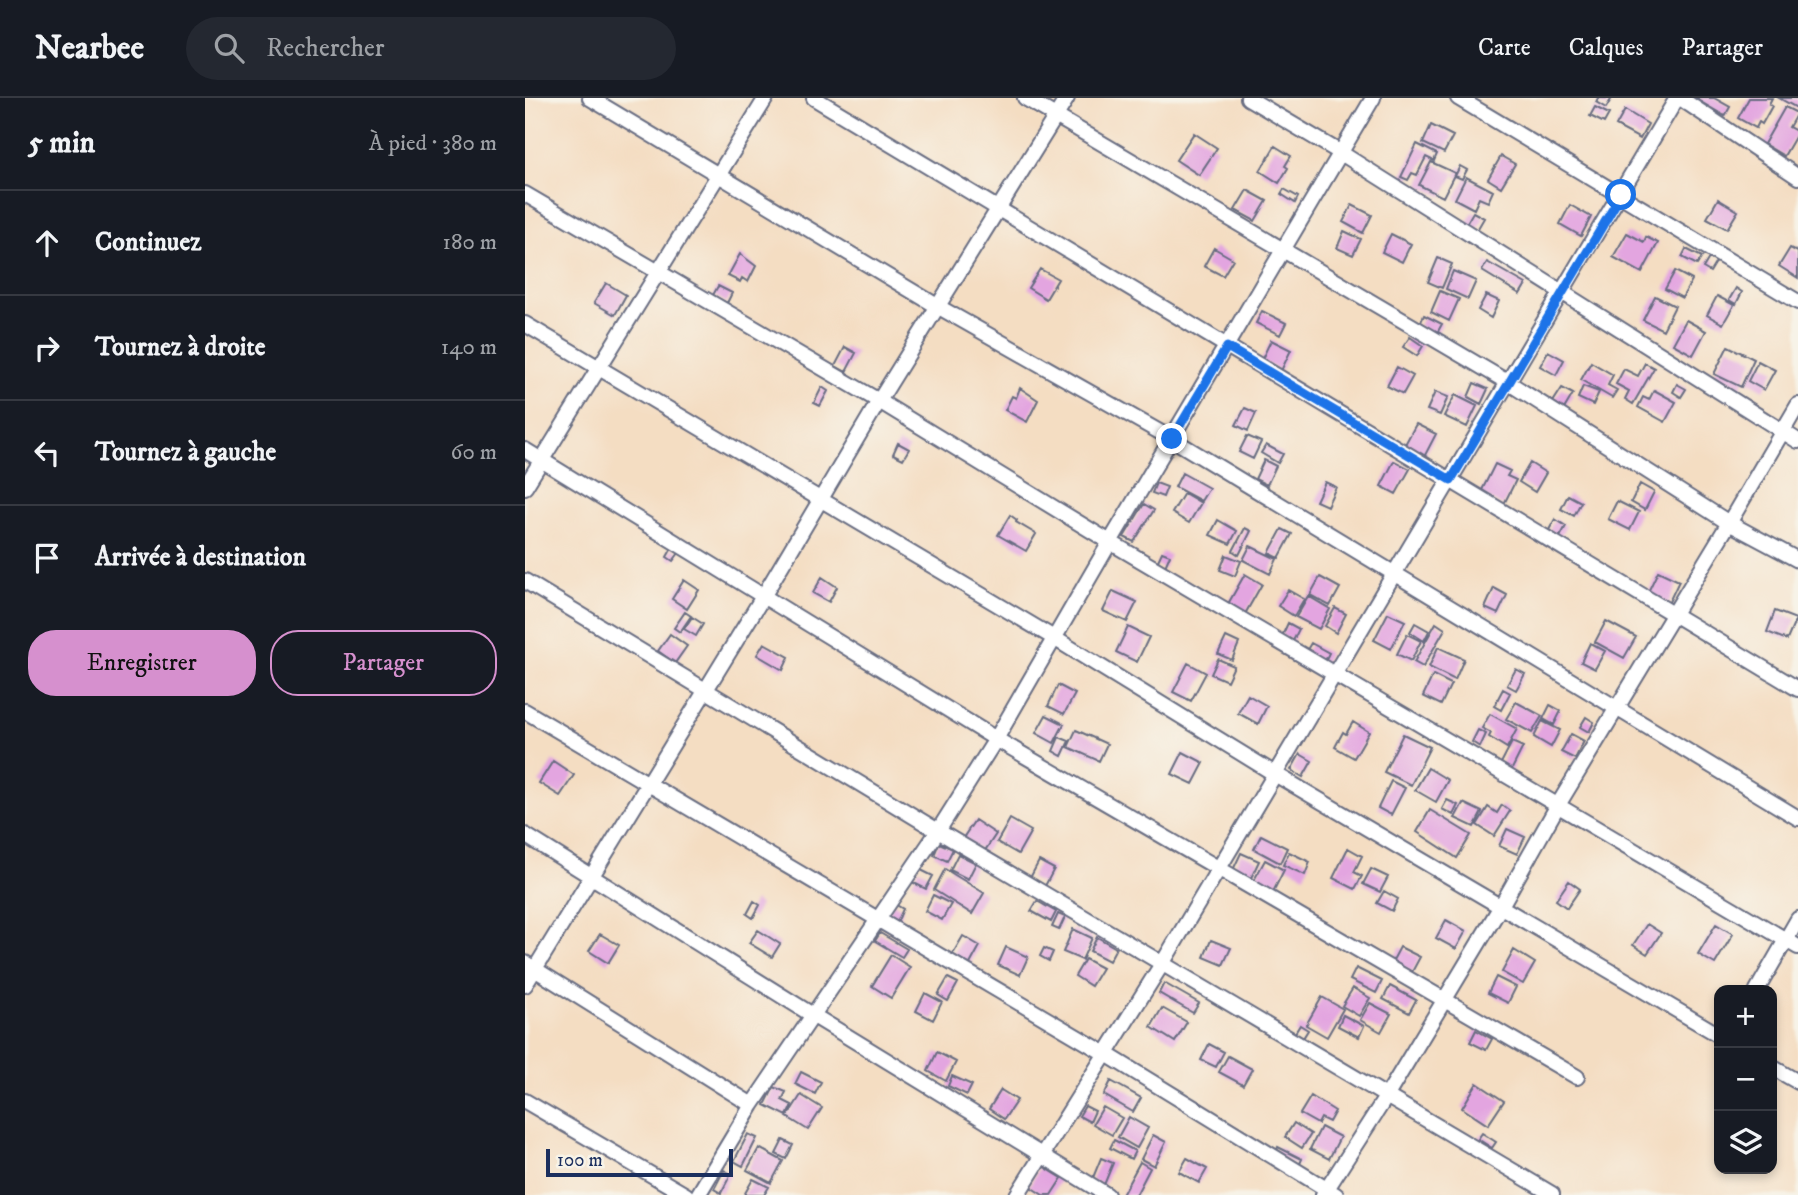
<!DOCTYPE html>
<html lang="fr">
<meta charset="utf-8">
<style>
body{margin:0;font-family:"IM FELL DW Pica",serif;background:#242831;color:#f1f3f6}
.controls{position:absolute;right:21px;bottom:21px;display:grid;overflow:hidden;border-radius:14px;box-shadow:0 4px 10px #0003}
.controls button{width:63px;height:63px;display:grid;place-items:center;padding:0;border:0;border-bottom:2px solid #363941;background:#171b24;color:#f1f3f6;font:35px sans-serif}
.scale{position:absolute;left:21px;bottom:18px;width:187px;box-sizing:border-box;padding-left:7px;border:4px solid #1b2f5e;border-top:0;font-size:19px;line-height:24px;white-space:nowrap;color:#1b2f5e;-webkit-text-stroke:5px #f7f3e8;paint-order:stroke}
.stop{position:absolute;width:21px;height:21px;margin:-16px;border:5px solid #1a73e8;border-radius:50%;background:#fff}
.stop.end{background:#1a73e8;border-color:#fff;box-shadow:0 2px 7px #0008}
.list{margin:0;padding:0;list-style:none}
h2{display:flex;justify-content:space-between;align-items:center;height:91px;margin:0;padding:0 28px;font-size:30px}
h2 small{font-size:23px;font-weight:400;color:#9ea1a6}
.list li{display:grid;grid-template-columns:46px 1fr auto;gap:21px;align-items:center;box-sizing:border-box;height:105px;padding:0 28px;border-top:2px solid #363941}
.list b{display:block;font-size:26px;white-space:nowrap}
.list em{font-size:23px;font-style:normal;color:#9ea1a6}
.actions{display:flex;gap:14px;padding:21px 28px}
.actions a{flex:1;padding:16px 0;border:2px solid #d690ce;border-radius:28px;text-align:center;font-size:24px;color:#d690ce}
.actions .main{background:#d690ce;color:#111}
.icon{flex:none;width:38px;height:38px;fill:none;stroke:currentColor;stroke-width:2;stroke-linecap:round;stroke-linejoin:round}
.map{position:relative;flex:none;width:1273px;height:1097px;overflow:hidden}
header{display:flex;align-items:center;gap:42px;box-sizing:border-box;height:98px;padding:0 35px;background:#171b24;border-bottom:2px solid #363941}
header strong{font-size:33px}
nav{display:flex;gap:38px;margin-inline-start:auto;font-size:24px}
.search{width:490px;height:63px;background:#242831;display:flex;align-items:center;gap:18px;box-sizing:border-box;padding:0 24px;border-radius:38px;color:#9ea1a6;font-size:26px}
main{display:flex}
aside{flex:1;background:#171b24}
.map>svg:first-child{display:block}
</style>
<header>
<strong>Nearbee</strong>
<div class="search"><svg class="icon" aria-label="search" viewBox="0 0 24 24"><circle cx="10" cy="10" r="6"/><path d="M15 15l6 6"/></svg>Rechercher</div>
<nav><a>Carte</a><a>Calques</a><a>Partager</a></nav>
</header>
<main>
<aside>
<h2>5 min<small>À pied · 380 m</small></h2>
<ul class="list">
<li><svg class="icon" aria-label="ahead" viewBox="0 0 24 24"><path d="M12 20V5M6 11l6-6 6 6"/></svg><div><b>Continuez</b></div><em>180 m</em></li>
<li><svg class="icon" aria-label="right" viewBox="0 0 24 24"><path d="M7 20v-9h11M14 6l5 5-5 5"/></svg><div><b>Tournez à droite</b></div><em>140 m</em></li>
<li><svg class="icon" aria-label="left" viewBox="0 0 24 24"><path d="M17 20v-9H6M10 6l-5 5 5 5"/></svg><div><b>Tournez à gauche</b></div><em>60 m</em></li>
<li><svg class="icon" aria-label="arrive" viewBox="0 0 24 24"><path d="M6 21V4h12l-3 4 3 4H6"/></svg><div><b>Arrivée à destination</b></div></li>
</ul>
<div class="actions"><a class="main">Enregistrer</a><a>Partager</a></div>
</aside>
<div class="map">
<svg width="1273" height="1097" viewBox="0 0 1273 1097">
<rect width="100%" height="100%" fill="#f7f3e8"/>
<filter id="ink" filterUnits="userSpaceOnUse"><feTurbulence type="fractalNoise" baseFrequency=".0143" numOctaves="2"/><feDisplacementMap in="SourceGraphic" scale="14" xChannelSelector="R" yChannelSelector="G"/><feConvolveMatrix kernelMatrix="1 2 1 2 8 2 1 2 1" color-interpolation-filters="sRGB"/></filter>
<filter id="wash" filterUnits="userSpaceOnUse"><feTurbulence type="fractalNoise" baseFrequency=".00686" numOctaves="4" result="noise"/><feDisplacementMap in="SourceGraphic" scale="28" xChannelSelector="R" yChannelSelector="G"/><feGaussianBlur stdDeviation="1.57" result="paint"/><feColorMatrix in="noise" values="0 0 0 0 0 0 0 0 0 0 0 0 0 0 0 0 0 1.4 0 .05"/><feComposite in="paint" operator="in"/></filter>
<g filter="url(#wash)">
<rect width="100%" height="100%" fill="#f4ddc2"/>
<g id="blocks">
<path fill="#e3a5e0" d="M1073,0H1087L1081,10L1071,4Z
M1169,0H1189L1205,9L1200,18Z
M1224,0H1247L1244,6L1247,8L1237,26L1234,24L1231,30L1213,20Z
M1254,0H1273V8L1272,10Z
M1070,9L1084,16L1079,25L1065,18Z
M1260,9L1272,15L1264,29L1273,34L1259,58L1239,46Z
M1100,12L1123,26L1115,41L1091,28Z
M906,27L928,38L919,55L898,45Z
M669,35L692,50L674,77L651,62Z
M892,46L912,56L909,63L901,59L892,77L887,75L883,82L876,79Z
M750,48L766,58L760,68L763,70L754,85L735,73Z
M976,58L990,66L976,89L963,81Z
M906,64L930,75L918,99L894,87Z
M935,68L942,72L937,81L930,78Z
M941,79L968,93L963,104L954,100L949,111L930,101Z
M759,91L773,99L770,105L756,96Z
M722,92L742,103L730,123L710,112Z
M1193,101L1213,113L1202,131L1182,120Z
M827,107L847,117L838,135L818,124Z
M1045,107L1066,119L1056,138L1035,126Z
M948,114L959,120L952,132L941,126Z
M819,133L836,141L828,157L812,150Z
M1102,135L1119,144L1121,139L1133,145L1117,175L1088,159Z
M866,136L886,146L877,164L857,154Z
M689,150L708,161L698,178L679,168Z
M1265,150L1273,154V180L1254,168Z
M1161,151L1177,159L1172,167L1157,159Z
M215,156L231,168L223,184L217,180L215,184L203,178Z
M913,160L927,166L917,190L903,184Z
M1184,160L1191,164L1185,174L1178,170Z
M962,164L1001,186L995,196L957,173Z
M515,171L533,181L521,201L503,190Z
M928,173L951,183L943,201L921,191Z
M1150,173L1167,182L1157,200L1140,191Z
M81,185L101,197L90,217L69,205Z
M193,188L207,195L202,205L188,197Z
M1211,190L1217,194L1211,206L1204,202Z
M915,193L934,201L924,223L906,214Z
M961,197L974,203L966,220L953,212Z
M1130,198L1150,208L1138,232L1118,222Z
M1192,198L1209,207L1198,226L1182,217Z
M737,213L761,225L755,237L731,225Z
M899,217L917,226L911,237L894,228Z
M1161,222L1181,233L1168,257L1148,246Z
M885,239L898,248L892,258L878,249Z
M746,242L766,252L756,273L736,263Z
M1203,248L1229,261L1216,289L1189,276Z
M320,249L331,255L321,274L310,268Z
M1023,253L1039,262L1031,277L1015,268Z
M1233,263L1250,272L1239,292L1223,283Z
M1066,264L1088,277L1083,287L1092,292L1087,300L1056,282Z
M1120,265L1129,270L1108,306L1100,301L1104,293L1091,286L1099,271L1113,278Z
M872,269L888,278L878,296L862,288Z
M949,285L963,291L956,306L943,299Z
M1152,286L1161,291L1156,299L1148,294Z
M1058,288L1074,294L1068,307L1053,300Z
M297,289L303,293L295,308L289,305Z
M495,290L513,302L502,324L480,312L487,298L491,300Z
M1037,290L1048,296L1039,311L1028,304Z
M1129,292L1151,304L1140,324L1113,309L1118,299L1124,302Z
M910,294L923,299L915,317L902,312Z
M930,297L952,308L942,329L919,318Z
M720,310L731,315L723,333L711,327Z
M891,326L911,336L898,361L878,350Z
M722,338L736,344L728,361L714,354Z
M373,345L384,351L378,361L368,356Z
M741,347L758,356L753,365L736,355Z
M739,362L751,368L742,387L730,381Z
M869,363L885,371L871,396L856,388Z
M1005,365L1021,375L1010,394L994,384Z
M970,366L985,373L982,378L991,382L978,408L955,396Z
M657,375L684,390L676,403L650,389Z
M800,384L811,389L802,408L791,403Z
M631,385L642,389L638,399L627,395Z
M1115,386L1129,394L1120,412L1106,404Z
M659,395L676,405L664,425L647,415Z
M1043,397L1056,404L1049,418L1036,411Z
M1092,403L1114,414L1105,432L1083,421Z
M619,406L629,412L609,444L599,439Z
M485,417L492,422L491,424L511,436L501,453L473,437Z
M1030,421L1041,428L1035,439L1024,432Z
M693,422L712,433L705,446L685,437Z
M720,430L726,433L714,457L708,453Z
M757,431L767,436L754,460L744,455Z
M725,448L752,461L745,476L718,462Z
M147,450L154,455L148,463L142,459Z
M637,454L645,457L639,471L631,467Z
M701,457L716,463L710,478L695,472Z
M1133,473L1154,483L1143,506L1122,496Z
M720,476L737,486L720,516L703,506Z
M297,479L312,489L304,504L288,495Z
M795,479L815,490L805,508L785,497Z
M159,482L174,492L162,511L147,501Z
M969,490L982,497L973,516L960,510Z
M763,492L779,501L769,518L753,508Z
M588,493L612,504L602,524L578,513Z
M783,498L805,511L794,531L771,519Z
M810,510L821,516L811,535L800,528Z
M1250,513L1271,521L1262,542L1242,534Z
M160,514L166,518L155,534L149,530Z
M863,515L880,523L866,551L849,542Z
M167,519L178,526L171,538L159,531Z
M1081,523L1111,539L1099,560L1070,544Z
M763,525L774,531L768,543L757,538Z
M890,525L904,533L899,543L885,534Z
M911,525L920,531L898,569L889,564Z
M603,529L624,539L612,564L591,554Z
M145,536L162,548L150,565L133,553Z
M882,536L896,543L886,563L872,556Z
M701,539L714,545L707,562L693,556Z
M239,545L264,559L258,572L232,557Z
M786,545L804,555L799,565L780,555Z
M1065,545L1080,553L1070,571L1056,564Z
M913,549L939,561L930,582L904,569Z
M693,561L709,568L702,583L686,576Z
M663,565L681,575L666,603L648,594Z
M991,571L1000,576L991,592L982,587Z
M908,577L926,586L916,607L898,598Z
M533,587L550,596L539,616L523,608Z
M978,591L985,595L976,612L969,608Z
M723,597L742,608L733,626L713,615Z
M991,604L1017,618L1007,635L981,621Z
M1025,607L1036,613L1029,627L1018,621Z
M965,616L992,631L982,650L964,639L966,635L957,630Z
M521,617L539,626L529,645L511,635Z
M1061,619L1069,624L1064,634L1055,629Z
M1017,623L1035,632L1026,649L1009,639Z
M828,624L844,634L829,660L810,649L818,634L821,636Z
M551,632L582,646L574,663L543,649Z
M953,632L961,636L955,649L947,644Z
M878,636L905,649L886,687L859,674Z
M1046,636L1059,643L1050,661L1036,654Z
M534,639L544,643L537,658L528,653Z
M987,644L998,649L985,675L974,669Z
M658,654L679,665L668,686L647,676Z
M775,656L787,663L778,679L766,672Z
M28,663L49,677L35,698L14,685Z
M903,670L923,682L911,704L890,692Z
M866,683L880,690L866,717L853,710Z
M922,702L933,707L928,717L917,711Z
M938,705L957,714L949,729L930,720Z
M977,707L985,713L969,738L952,727L963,709L972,715Z
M905,712L946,737L932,760L892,734Z
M485,721L506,733L493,756L472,744Z
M450,722L471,736L459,754L438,740Z
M982,731L1000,739L992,756L974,748Z
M736,737L762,750L755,765L729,751Z
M414,745L428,751L422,763L409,757Z
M823,750L837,758L829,774L837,778L830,791L808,780Z
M764,754L785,764L780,777L758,767Z
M716,755L734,763L726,780L708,772Z
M433,756L451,765L443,781L425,772Z
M740,762L759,772L748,794L728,784Z
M514,763L529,771L520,788L505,780Z
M394,771L408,778L401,791L387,784Z
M420,771L459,795L447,816L409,792Z
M846,771L863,779L855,794L838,786Z
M1044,783L1055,791L1042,810L1031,802Z
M859,793L873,801L867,813L852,805Z
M408,797L426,806L417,822L400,813Z
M229,803L235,807L228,820L222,816Z
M512,803L531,814L526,824L506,813Z
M368,805L378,811L371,827L360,822Z
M533,816L540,819L534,832L527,829Z
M921,822L941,833L931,851L911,840Z
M1122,826L1136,835L1122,856L1108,847Z
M1191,826L1208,836L1190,866L1173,856Z
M548,831L567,840L557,862L538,854Z
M233,832L255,846L247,859L224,845Z
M355,835L382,851L377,859L350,843Z
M75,836L94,847L83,865L64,853Z
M438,838L455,848L444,868L427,857Z
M572,839L591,850L584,863L565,853Z
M686,842L706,850L698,867L679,859Z
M481,849L503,859L495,877L473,867Z
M875,849L895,859L887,874L867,864Z
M519,850L528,854L524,863L515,858Z
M989,852L1010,865L998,886L977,874Z
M366,857L385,869L366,900L347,888Z
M560,861L577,870L566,888L550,878Z
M831,870L857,883L851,895L825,882Z
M971,879L991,889L983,905L963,895Z
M423,880L433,885L423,903L413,897Z
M639,885L674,905L668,915L634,895Z
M865,888L891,902L884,915L858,901Z
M828,890L845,900L834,918L817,908Z
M400,895L417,904L408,922L391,913Z
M797,899L818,911L802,939L781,927Z
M845,905L866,916L856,934L835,922Z
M637,910L662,924L650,944L626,929Z
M818,917L839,928L834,939L813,928Z
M775,927L783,932L778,940L770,935Z
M951,932L967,941L961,952L945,944Z
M684,946L699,954L691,969L676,962Z
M412,954L431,964L421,983L403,973Z
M703,958L727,971L718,987L694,974Z
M276,974L296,984L290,996L270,986Z
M427,978L447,987L442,997L423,988Z
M586,983L616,1000L608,1014L579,997Z
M952,985L979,1003L963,1027L937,1010Z
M249,989L261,994L257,1002L267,1007L262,1018L240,1007Z
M476,992L492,1002L479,1021L464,1011Z
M276,997L297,1010L283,1032L262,1019Z
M786,998L810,1013L804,1024L796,1020L793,1026L775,1016Z
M560,1008L570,1013L565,1024L554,1018Z
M578,1009L597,1020L587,1037L568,1026Z
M604,1019L623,1030L612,1050L593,1039Z
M769,1025L786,1036L777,1050L760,1039Z
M796,1029L815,1039L804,1061L785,1051Z
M957,1035L971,1044L967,1050L953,1041Z
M223,1036L232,1040L218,1068L209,1063Z
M628,1037L641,1044L629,1068L616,1061Z
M258,1042L268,1047L261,1061L251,1056Z
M589,1042L610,1053L606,1061L585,1050Z
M753,1049L777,1061L774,1068L750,1057Z
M234,1050L258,1063L246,1085L222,1072Z
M576,1060L588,1065L579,1087L567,1082Z
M662,1060L682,1071L674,1085L654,1074Z
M615,1064L625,1070L611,1097H597Z
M516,1067L537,1080L526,1097H518L504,1088Z
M199,1072L206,1076L196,1095L189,1091Z
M228,1081L244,1089L239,1097H219Z"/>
</g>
</g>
<g filter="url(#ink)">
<use href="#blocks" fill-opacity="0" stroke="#676c81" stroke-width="2"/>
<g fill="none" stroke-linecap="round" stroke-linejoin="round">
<defs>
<path id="minor" d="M65,0L412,208L647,341L1273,720
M289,0L1273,591
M500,0L984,285L1204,425L1273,462
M723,0L816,55L1273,343
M933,0L1273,204
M1155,0L1273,79
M0,96L354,303L585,444L1273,849
M0,226L529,540L750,676L1194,937
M0,352L471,641L1052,979
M0,389L241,0
M0,483L413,733L1027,1096
M0,613L581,956L811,1097
M0,737L289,918L582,1097
M0,865L227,1007
M0,887L239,497L354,303L542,0
M1232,892L1273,821
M1247,969L1273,984
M0,1003L161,1097
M173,1097L227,1007L413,733L471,641L585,444L848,0
M492,1097L637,866L1152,0
M798,1097L861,999L976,808L1033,707L1204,425L1273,307"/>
</defs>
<use href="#minor" stroke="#676c81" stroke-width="18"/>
<use href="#minor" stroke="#fff" stroke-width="14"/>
</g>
</g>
<g fill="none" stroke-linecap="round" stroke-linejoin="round" filter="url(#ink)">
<path stroke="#1a73e8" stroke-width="9" d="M647,341L702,249L926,382L1096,97"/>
</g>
</svg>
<div class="controls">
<button>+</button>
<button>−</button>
<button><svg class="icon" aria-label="layers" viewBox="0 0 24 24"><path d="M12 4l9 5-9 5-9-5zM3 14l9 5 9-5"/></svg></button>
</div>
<div class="scale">100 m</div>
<div class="stop" style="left:1096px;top:97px"></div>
<div class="stop end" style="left:647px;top:341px"></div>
</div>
</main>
